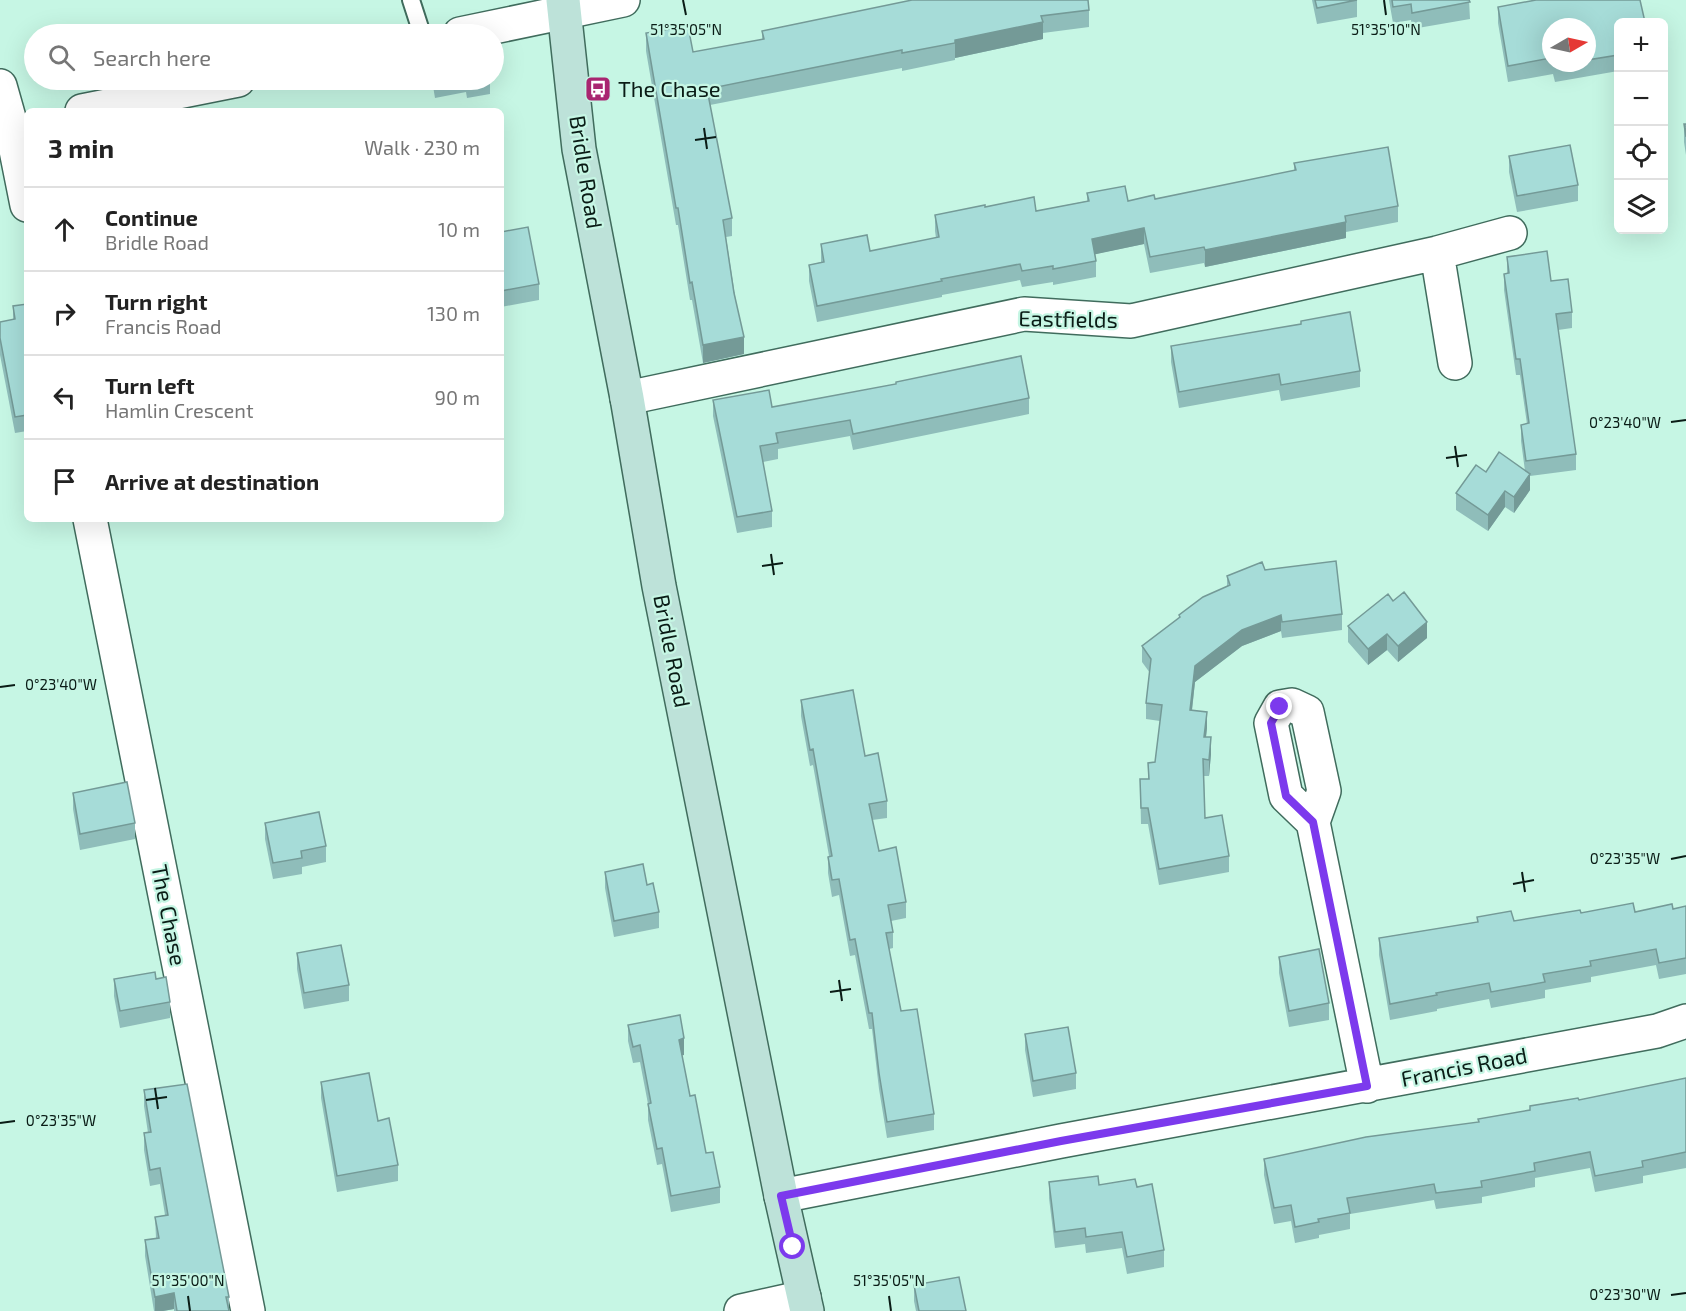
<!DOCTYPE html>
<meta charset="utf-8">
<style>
body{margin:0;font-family:"Exo 2",sans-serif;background:#f2f2f2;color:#222}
.controls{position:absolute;right:18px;top:18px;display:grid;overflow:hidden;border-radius:9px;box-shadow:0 6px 24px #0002}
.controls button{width:54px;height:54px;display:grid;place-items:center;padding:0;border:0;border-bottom:2px solid #e0e0e0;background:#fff;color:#222;font:30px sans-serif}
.compass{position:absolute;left:1542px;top:18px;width:54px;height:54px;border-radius:50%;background:#fff;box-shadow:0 6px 24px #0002;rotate:81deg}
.stop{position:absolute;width:18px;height:18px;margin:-14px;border:4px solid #7c3aed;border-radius:50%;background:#fff}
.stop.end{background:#7c3aed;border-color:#fff;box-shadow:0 2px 6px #0008}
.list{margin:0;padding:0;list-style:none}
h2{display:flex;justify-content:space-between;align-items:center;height:78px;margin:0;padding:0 24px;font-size:26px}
h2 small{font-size:20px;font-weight:400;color:#767676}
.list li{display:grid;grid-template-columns:39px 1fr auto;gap:18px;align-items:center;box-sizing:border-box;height:84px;padding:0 24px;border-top:2px solid #e0e0e0}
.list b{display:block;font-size:22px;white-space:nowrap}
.list p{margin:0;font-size:20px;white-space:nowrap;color:#767676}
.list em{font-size:20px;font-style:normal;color:#767676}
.icon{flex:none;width:33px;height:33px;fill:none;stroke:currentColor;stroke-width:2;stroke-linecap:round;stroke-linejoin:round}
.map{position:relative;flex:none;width:1686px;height:1311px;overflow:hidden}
.search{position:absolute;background:#fff;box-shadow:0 6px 24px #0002;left:24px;top:24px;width:480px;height:66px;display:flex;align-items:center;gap:15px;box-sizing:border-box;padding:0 21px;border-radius:33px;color:#767676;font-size:22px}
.panel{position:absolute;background:#fff;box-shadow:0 6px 24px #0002;left:24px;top:108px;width:480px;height:414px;border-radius:9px}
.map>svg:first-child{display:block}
</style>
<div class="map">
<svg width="1686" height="1311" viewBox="0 0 1686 1311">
<rect width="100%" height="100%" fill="#c6f6e4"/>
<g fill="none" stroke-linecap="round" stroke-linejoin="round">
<defs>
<path id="lane" d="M411,0L422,34"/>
<path id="street" d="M460,34L623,0
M0,86L11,125L27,205
M82,111L238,80
M1437,253L1455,363
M627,398L1024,314L1131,321L1437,253L1510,233
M90,519L248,1311
M1313,822L1324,791L1307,712L1292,705L1280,707L1271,723L1286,796L1313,822L1367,1086
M781,1196L1061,1141L1657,1031L1686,1021
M741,1311L804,1297"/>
<path id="secondary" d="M563,0L579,149L627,398L659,586L781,1196L807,1311"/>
</defs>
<use href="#lane" stroke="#406c5d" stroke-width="20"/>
<use href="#street" stroke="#406c5d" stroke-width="36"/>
<use href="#secondary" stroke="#406c5d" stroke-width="36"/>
<use href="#lane" stroke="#fff" stroke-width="16"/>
<use href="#street" stroke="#fff" stroke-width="33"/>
<use href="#secondary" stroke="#bde2d9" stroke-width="33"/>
</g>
<path fill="#8fbdba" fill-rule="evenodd" d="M1312,0H1357V17L1317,24Z
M1389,0H1469L1470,19L1412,29L1411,20L1393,23Z
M1498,7L1618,22V71L1555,82L1553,74L1508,82L1498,23ZM1551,27H1587V63H1551Z
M1089,10V27L1043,33V39L955,58V60L902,71V68L710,105L732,218V236L726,237L744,354L703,363L692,300H690L678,225H676L646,51V33L693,52L762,40V31Z
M432,80H490V94L467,98L466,92L435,98Z
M1684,124H1686V155L1684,142Z
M1509,156L1578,185V201L1517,212L1509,172Z
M1294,163L1398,206V222L1346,232V238L1205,267L1204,263L1150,273L1144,244L1095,254L1096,261V277L1053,285V282L1022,287L1020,280L942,295V297L817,322L809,281V265L821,262V244L870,251L936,238L935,231V215L985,207L1036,211L1087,201V193L1128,201L1155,199L1294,171Z
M501,232L539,284V300L501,307Z
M1507,257L1551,281L1572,312V328L1558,330L1576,454V470L1530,476V490L1514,513L1505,507L1488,531L1456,510V493L1486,472L1525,471L1521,441V425L1527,424L1520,375H1516L1504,290V274L1507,273Z
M27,304V431L15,433L0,355V322L13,320V306Z
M1171,346L1360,371V387L1281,401L1279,390L1179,408L1171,362Z
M1029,398V414L853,450L850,436L778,449V459L763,462L772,511V527L737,533L713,416V400L772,407Z
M1265,570L1342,614V630L1282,638L1281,631L1242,646L1195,682L1192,711L1207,728L1206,737L1211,754L1209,776H1204L1205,818L1229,856V872L1159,885L1148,824H1141L1140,779H1148V763L1155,762L1160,721L1146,719V703L1150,673L1142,662V646L1179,618V615L1227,587V576Z
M1393,601L1427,638L1398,662L1387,650L1368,665L1348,642V626Z
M801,700L865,756L887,801V818L872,820L879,851L906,902V918L891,921L893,932V948L889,949L901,1011L934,1114V1130L887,1138L879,1089L872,1029H869L855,955L850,956L839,895L832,897L828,873V857L829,856L813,765L810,766L801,716Z
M73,793L135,823V839L80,850L73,809Z
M265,823L326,846V862L302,867V874L273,879L265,839Z
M605,872L659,912V928L614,937L605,888Z
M1686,906V974L1659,979L1656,965L1591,977V982L1545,990V998L1491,1008L1489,999L1437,1009V1011L1390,1020L1379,955V938L1477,922V917L1514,921L1581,913L1635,912L1673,909Z
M297,953L349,985V1001L304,1009L297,969Z
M1279,957L1329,1003V1020L1289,1027L1279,973Z
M114,979H156L170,1002V1018L120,1028L114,996Z
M628,1025L684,1055H682L690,1096L706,1153L720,1187V1203L671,1212L662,1164L657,1165L648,1120V1104L640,1062L633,1063L628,1041Z
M1025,1034L1076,1073V1089L1033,1097L1025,1050Z
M1686,1078V1168L1643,1176V1183L1595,1192L1590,1168L1535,1178V1187L1482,1197V1203L1436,1209L1434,1200L1350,1214V1229L1319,1235V1238L1295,1243L1291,1221L1274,1224L1264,1175V1159L1478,1122L1530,1110V1106L1579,1100Z
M321,1082L378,1121L398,1165V1181L337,1192L321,1098Z
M144,1090L229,1297V1311H174V1309L163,1311H154L145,1256V1240L156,1238L155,1217L165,1215L160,1184L150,1186L144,1150V1133H148L144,1106Z
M1049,1182L1137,1187L1164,1250V1267L1127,1274L1122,1248L1086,1253L1085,1244L1055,1248L1049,1198Z
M914,1285L966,1311H916L914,1301Z"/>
<path fill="#749a97" d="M1043,22V39L955,58V40Z
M1346,222V238L1205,267V250Z
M1144,228V244L1092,255V239Z
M744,337V354L703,363V345Z
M1530,474V490L1514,513V497Z
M1505,491V507L1488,531V515Z
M1281,615V631L1242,646L1195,682L1190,726V710L1195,666L1242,630Z
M1427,622V638L1398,662V646Z
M1387,634V650L1368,665V649Z
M1207,712V728L1204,753V737Z
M1211,737V754L1209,776V760Z
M684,1038V1055L679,1056V1040Z
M174,1293V1309L163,1311H155V1297Z"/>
<path fill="#a6dcd8" stroke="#749a97" stroke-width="1.5" d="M912,0H1088L1089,10L1041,16L1043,22L955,40V43L902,53V50L707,89L732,218L723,220L734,293L744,337L703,345L692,282L690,283L678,208H676L646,33L688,26L693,52L764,39L762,31Z
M1315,0H1357L1317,8Z
M1392,0H1469L1470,2L1412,13L1411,4L1393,7Z
M1536,0H1640L1645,22H1618V55L1587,60V27H1551V58L1508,66L1498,7Z
M1554,63H1572L1555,66Z
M467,80H479L467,82Z
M1684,124H1686V137Z
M1570,145L1578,185L1517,196L1509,156Z
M1388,147L1398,206L1345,216L1346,222L1205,250L1204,247L1150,257L1144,228L1092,239L1096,261L1053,269V266L1022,271L1020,264L941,279L942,281L817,306L809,265L824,262L821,244L867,235L870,251L939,237L935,215L985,205V207L1034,197L1036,211L1089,201L1087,193L1125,186L1128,201L1154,195L1155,199L1296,170L1294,163Z
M528,227L539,284L501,291V232Z
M1547,251L1551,281L1568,279L1572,312L1556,314L1576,454L1526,461L1521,425L1529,423L1520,359H1516L1504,274L1509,273L1507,257Z
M27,304V415L15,417L0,338V322L15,319L13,306Z
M1350,312L1360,371L1281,385L1279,374L1179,392L1171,346L1301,324V321Z
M1021,356L1029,398L853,434L850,420L776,433L778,443L760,446L772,511L737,517L713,400L769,390L772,407L896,384V382Z
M1499,452L1530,474L1514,497L1505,491L1488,515L1456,493L1476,465L1486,472Z
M1336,561L1342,614L1282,622L1281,615L1242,630L1195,666L1190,710L1207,712L1204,737H1211L1209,760L1203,759L1205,818L1222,815L1229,856L1159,869L1148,808H1141L1140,779H1149L1148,763L1155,762L1162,705L1146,703L1151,659L1142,646L1180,617L1179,615L1203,597L1230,585L1227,576L1262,562L1265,570Z
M1404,592L1427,622L1398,646L1387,634L1368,649L1348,626L1388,594L1393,601Z
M853,690L865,756L878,753L887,801L869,804L879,851L896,847L906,902L888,905L893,932L886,933L901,1011L917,1009L934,1114L887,1122L879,1073L872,1013H869L855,939L850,940L839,879L832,880L828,857L832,856L813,749L810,750L801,700Z
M127,782L135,823L80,834L73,793Z
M319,812L326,846L301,851L302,858L273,863L265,823Z
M643,864L647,885L653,883L659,912L614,921L605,872Z
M1633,903L1635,912L1672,904L1673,909L1686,906V958L1659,963L1656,949L1590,961L1591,966L1543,974L1545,982L1491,992L1489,983L1436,993L1437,995L1390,1004L1379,938L1478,922L1477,917L1511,911L1514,921L1580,910L1581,913Z
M341,945L349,985L304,993L297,953Z
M1319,949L1329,1003L1289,1011L1279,957Z
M155,972L156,979L166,977L170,1002L120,1011L114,979Z
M680,1015L684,1038L679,1040L690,1096L695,1095L706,1153L713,1152L720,1187L671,1196L662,1148L657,1149L648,1104L651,1103L640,1045L633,1047L628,1025Z
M1068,1027L1076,1073L1033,1081L1025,1034Z
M369,1073L378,1121L389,1118L398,1165L337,1176L321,1082Z
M1686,1078V1152L1642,1161L1643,1167L1595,1176L1590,1152L1534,1163L1535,1171L1481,1181L1482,1187L1436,1193L1434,1184L1347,1198L1350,1213L1318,1219L1319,1222L1295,1227L1291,1205L1274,1208L1264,1159L1366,1137L1479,1122L1478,1119L1530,1110V1106L1578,1098L1579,1100Z
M187,1084L229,1297H226L229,1311H177L174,1293L155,1297L145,1240L159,1238L155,1217L168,1215L160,1168L150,1170L144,1133L151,1132L144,1090Z
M1098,1176L1099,1185L1135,1179L1137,1187L1152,1184L1164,1250L1127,1257L1122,1232L1086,1237L1085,1228L1055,1232L1049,1182Z
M959,1277L966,1311H919L914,1285Z"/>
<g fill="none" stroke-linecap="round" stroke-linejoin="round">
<path stroke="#7c3aed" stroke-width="8" d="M793,1247L781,1196L1061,1141L1367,1086L1313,822L1286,796L1271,723L1280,707"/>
</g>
<path fill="none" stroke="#0a1c16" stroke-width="2" d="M683,0L686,15M1384,0L1386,15M704,128L707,149M695,140L716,137M1671,422L1686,420M1455,446L1458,467M1446,458L1467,455M771,554L774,575M762,566L783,563M0,687L15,685M1671,859L1686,856M1522,872L1525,892M1513,884L1534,880M839,980L842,1001M830,992L851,989M155,1088L158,1109M146,1100L167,1097M0,1123L15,1121M1671,1295L1686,1293M188,1296L190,1311M889,1296L891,1311"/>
<defs>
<symbol id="bus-square" viewBox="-11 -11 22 22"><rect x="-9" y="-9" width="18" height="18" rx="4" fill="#a92570" stroke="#c6f6e4"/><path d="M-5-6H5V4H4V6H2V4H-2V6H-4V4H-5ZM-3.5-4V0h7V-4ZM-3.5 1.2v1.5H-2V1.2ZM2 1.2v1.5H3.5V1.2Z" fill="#fff"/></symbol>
</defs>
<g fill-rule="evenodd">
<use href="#bus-square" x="583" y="74" width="30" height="30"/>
</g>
<g text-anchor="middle" stroke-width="4.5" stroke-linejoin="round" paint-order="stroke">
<g font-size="22" fill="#0a1c16" stroke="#c6f6e4" text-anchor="start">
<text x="618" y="97">The Chase</text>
</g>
<g font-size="22" fill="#0a1c16" stroke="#c6f6e4">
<text transform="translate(586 172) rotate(81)" y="8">Bridle Road</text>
<text transform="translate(1068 319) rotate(1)" y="8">Eastfields</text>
<text transform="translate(672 651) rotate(79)" y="8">Bridle Road</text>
<text transform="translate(169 915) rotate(79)" y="8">The Chase</text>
<text transform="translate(1464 1067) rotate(-11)" y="8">Francis Road</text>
</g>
</g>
<g font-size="15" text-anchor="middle" fill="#0a1c16" stroke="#c6f6e4" stroke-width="4.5" stroke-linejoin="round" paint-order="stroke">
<text x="686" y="35">51°35'05"N</text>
<text x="1386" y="35">51°35'10"N</text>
<text x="1625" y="428">0°23'40"W</text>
<text x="61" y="690">0°23'40"W</text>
<text x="1625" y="864">0°23'35"W</text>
<text x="61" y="1126">0°23'35"W</text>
<text x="188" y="1286">51°35'00"N</text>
<text x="889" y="1286">51°35'05"N</text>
<text x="1625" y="1300">0°23'30"W</text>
</g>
</svg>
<div class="controls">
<button>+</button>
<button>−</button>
<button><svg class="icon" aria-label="locate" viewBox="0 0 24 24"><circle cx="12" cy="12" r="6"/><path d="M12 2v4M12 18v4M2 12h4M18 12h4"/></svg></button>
<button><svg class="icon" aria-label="layers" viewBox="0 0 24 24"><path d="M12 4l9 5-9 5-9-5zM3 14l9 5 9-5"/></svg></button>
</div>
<svg class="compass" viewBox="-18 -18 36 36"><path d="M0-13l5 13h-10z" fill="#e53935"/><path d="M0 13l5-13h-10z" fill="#767676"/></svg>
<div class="stop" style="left:793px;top:1247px"></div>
<div class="stop end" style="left:1280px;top:707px"></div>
<div class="search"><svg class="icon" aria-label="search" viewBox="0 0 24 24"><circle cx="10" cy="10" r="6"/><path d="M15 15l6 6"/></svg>Search here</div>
<section class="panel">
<h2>3 min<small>Walk · 230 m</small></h2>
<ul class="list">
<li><svg class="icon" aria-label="ahead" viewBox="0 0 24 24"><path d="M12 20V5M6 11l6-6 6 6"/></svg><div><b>Continue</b><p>Bridle Road</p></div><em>10 m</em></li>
<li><svg class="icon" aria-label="right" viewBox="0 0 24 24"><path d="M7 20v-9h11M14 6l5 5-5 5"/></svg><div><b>Turn right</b><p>Francis Road</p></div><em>130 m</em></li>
<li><svg class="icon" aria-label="left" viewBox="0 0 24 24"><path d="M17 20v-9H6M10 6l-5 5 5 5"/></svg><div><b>Turn left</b><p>Hamlin Crescent</p></div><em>90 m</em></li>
<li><svg class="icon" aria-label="arrive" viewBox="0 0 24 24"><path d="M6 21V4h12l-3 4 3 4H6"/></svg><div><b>Arrive at destination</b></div></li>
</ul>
</section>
</div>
